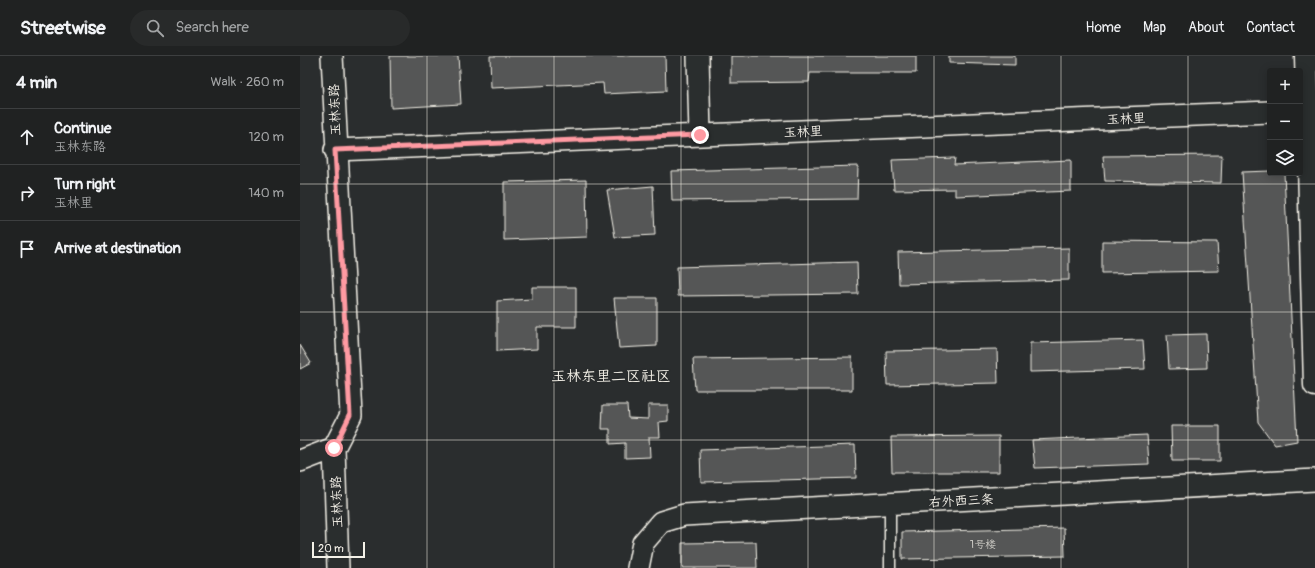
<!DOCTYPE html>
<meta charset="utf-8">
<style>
body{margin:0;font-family:Pangolin,"LXGW WenKai TC",sans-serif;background:#282a2a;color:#f1f3f6}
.controls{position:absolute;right:12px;top:12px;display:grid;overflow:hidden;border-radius:4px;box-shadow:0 2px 10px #0003}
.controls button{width:36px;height:36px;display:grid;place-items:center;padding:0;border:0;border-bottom:1px solid #3d3f40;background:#202222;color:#f1f3f6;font:20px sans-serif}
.scale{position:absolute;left:12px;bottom:10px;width:53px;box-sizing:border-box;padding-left:4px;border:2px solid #f4f1e8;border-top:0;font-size:11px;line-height:14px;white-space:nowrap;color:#f4f1e8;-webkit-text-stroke:3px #2a2d2e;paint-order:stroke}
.stop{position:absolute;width:12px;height:12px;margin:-9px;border:3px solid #ff9aa2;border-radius:50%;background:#fff}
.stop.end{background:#ff9aa2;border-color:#fff;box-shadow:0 1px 4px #0008}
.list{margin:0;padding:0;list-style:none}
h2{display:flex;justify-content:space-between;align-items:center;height:52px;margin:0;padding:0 16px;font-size:17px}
h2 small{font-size:13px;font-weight:400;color:#a2a4a5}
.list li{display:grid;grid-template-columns:26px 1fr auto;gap:12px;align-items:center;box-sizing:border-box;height:56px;padding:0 16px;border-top:1px solid #3d3f40}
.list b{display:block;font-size:15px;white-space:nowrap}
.list p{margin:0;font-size:13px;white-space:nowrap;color:#a2a4a5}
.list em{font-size:13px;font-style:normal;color:#a2a4a5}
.icon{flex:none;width:22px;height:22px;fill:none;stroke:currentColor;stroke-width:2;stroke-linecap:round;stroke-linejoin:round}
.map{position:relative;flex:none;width:1015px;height:512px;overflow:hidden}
header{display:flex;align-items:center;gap:24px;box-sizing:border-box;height:56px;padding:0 20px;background:#202222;border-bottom:1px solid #3d3f40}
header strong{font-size:19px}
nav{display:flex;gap:22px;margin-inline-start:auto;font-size:14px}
.search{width:280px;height:36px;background:#282a2a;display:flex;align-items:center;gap:10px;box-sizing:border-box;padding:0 14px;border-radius:22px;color:#a2a4a5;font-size:15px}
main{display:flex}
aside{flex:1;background:#202222}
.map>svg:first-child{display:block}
</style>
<header>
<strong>Streetwise</strong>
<div class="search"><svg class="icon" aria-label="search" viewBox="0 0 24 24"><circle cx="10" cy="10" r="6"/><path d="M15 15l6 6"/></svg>Search here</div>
<nav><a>Home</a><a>Map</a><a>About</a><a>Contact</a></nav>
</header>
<main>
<aside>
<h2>4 min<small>Walk · 260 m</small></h2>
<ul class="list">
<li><svg class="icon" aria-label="ahead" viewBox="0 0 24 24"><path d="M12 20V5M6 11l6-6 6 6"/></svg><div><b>Continue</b><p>玉林东路</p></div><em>120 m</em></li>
<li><svg class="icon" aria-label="right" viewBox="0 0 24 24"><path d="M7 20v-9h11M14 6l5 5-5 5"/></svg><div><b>Turn right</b><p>玉林里</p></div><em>140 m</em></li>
<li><svg class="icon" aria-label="arrive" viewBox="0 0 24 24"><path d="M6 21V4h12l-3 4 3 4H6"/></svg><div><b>Arrive at destination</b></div></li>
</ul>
</aside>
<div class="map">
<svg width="1015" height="512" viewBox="0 0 1015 512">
<rect width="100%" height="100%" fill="#2a2d2e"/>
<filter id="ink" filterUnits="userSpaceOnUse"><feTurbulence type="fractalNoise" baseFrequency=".025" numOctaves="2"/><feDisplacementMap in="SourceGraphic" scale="8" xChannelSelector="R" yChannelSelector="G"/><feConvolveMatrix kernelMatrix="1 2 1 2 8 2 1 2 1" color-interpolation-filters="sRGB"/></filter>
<g filter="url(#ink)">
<path fill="#555756" stroke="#f4f1e8" d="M90,0H158L161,48L91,52Z
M190,0H365L366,35L304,38L303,27L191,32Z
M431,0H616V17H510L509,26L431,27Z
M649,0H715V9L649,7Z
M922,99L921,127L805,125L803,100Z
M655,102L654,109L771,104V135L655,140V133L594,134L592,104Z
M558,110L557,143L372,145L371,115Z
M970,115V117H984L997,385L975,389L958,366L942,116Z
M286,124L287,181L204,184V126Z
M353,130L355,179L315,181L307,134Z
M802,185L917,186L919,215L802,217Z
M769,192V224L599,228L598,196Z
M557,206L558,238L378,240L377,211Z
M232,231H276V271H237V293L197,295V245L232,243Z
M314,242H357V290L319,292Z
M906,278L907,312L869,313L867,279Z
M843,284L845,313L730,316V287Z
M0,289L11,307L0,313Z
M697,293L698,327L587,329L586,295Z
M552,301V334H395L393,303Z
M303,349H327L328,362L348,363V349H368V365L359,366L360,381H349L350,401L325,402V387L310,388V373H302Z
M871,370H920V405H872Z
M847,379L849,408L735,412L732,384Z
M699,380V416H592L591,381Z
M555,389L556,422L401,426L400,394Z
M764,472L765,500L602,503V476Z
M456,486L457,512H382V487Z"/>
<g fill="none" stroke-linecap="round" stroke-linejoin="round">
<defs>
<path id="service" d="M590,448V512"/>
<path id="minor" d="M32,0L51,359L34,392L38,512
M398,0L400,79
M35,94L970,56
M0,405L34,392
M338,512L343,487L361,466L384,459L1015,424"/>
<path id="tertiary" d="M1006,0L1015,329"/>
</defs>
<use href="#service" stroke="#f4f1e8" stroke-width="13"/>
<use href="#minor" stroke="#f4f1e8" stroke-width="24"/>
<use href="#tertiary" stroke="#f4f1e8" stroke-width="25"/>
<use href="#service" stroke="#2a2d2e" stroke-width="10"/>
<use href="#minor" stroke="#2a2d2e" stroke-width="21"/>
<use href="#tertiary" stroke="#2a2d2e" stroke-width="22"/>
</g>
</g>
<g fill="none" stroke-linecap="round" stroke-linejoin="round" filter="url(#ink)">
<path stroke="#ff9aa2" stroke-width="5" d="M34,392L50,359L35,94L400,79"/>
</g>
<path fill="none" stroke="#f4f1e8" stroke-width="1" stroke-opacity="0.55" d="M127,0V512M254,0V512M381,0V512M508,0V512M634,0V512M761,0V512M888,0V512M0,128H1015M0,256H1015M0,384H1015"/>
<g text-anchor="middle" stroke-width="3" stroke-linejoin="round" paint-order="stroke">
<g font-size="11" fill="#cccac4">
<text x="683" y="492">1号楼</text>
</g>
<g font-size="13" fill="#f4f1e8" stroke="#2a2d2e">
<text transform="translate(34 54) rotate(-92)" y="5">玉林东路</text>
<text transform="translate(826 62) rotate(-2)" y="5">玉林里</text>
<text transform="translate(503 75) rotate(-2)" y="5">玉林里</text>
<text transform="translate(661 444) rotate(-3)" y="5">右外西三条</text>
<text transform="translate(36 446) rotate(-92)" y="5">玉林东路</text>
</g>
<g font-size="15" fill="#f4f1e8" stroke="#2a2d2e">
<text x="311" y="325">玉林东里二区社区</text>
</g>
</g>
</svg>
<div class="controls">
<button>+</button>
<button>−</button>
<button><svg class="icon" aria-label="layers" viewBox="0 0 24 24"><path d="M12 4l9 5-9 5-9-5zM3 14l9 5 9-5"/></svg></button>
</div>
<div class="scale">20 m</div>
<div class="stop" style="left:34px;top:392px"></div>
<div class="stop end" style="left:400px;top:79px"></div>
</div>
</main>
